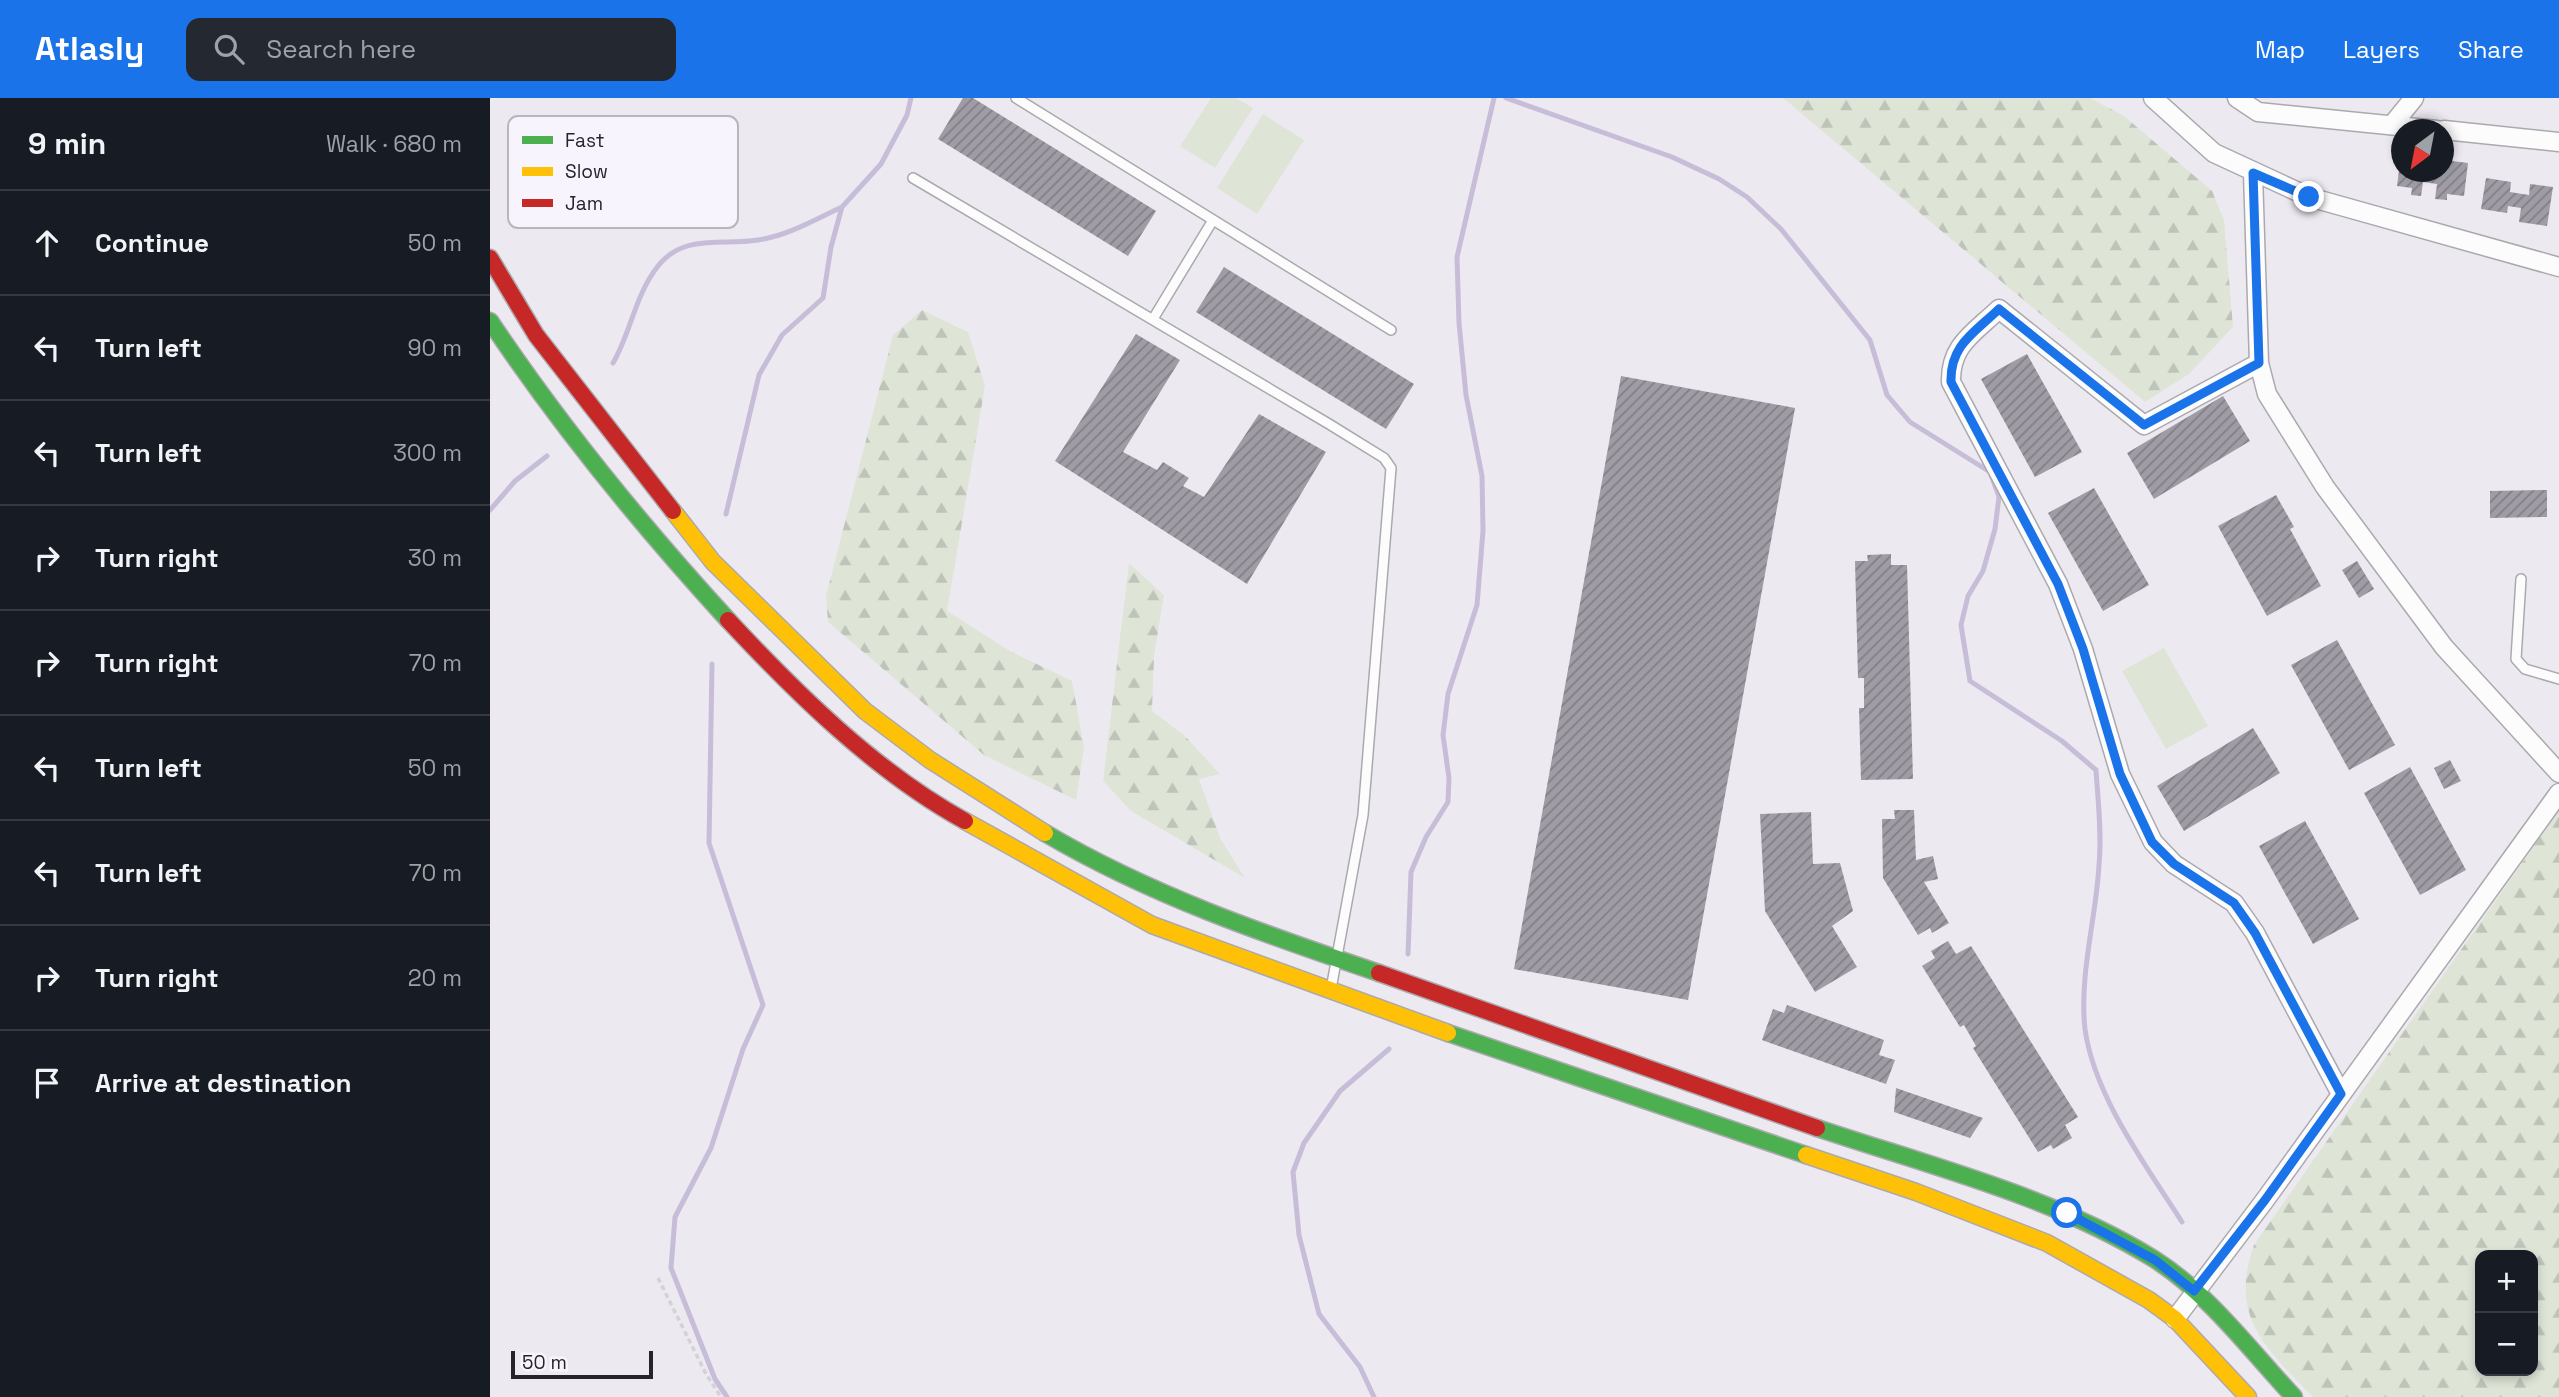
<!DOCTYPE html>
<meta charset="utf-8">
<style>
body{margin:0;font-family:"Space Grotesk",sans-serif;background:#242831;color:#f1f3f6}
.controls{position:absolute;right:21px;bottom:21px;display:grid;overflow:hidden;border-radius:14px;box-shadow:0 4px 10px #0003}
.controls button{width:63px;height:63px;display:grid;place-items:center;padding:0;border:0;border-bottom:2px solid #363941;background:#171b24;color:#f1f3f6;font:35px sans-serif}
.compass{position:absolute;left:1901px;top:21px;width:63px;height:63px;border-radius:50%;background:#171b24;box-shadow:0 4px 10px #0003;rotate:212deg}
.scale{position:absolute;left:21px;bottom:18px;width:142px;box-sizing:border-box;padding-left:7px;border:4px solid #262429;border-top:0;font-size:19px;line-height:24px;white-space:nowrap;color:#262429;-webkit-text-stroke:5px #f7f4fd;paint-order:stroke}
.stop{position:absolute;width:21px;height:21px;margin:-16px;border:5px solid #1a73e8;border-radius:50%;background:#fff}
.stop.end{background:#1a73e8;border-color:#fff;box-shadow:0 2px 7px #0008}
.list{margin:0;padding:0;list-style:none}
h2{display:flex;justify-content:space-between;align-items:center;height:91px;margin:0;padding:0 28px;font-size:30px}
h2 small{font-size:23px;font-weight:400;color:#9ea1a6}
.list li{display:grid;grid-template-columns:46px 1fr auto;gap:21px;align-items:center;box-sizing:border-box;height:105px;padding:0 28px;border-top:2px solid #363941}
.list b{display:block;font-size:26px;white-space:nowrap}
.list em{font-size:23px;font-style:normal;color:#9ea1a6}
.icon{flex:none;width:38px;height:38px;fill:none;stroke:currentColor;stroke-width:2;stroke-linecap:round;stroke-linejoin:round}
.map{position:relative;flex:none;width:2069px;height:1299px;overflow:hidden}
header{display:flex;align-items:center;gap:42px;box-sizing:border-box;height:98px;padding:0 35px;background:#1a73e8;color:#fff}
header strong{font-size:33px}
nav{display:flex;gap:38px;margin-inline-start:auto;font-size:24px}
.search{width:490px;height:63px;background:#242831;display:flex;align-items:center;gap:18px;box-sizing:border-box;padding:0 24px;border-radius:14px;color:#9ea1a6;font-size:26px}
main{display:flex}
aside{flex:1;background:#171b24}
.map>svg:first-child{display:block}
</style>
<header>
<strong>Atlasly</strong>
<div class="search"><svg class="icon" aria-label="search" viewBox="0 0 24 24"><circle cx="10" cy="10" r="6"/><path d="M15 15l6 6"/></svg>Search here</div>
<nav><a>Map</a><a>Layers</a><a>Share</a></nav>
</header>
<main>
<aside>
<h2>9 min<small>Walk · 680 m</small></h2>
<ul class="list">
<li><svg class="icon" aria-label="ahead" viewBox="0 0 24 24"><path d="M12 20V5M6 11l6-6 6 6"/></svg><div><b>Continue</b></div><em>50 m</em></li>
<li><svg class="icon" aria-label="left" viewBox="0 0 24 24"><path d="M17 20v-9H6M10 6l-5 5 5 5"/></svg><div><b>Turn left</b></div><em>90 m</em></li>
<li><svg class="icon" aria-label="left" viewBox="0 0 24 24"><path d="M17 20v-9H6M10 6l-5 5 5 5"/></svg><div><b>Turn left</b></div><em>300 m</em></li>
<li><svg class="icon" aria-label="right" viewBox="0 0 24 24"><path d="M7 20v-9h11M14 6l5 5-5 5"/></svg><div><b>Turn right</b></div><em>30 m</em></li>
<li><svg class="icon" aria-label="right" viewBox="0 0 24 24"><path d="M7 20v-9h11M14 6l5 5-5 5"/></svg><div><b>Turn right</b></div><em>70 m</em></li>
<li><svg class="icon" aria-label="left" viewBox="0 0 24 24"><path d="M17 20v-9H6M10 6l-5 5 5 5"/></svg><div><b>Turn left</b></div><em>50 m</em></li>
<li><svg class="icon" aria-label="left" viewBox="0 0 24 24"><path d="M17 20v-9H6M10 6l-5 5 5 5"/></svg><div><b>Turn left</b></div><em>70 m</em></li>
<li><svg class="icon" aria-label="right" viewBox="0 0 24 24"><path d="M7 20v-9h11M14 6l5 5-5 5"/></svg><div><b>Turn right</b></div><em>20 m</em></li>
<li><svg class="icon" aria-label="arrive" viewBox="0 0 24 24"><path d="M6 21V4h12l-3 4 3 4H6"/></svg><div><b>Arrive at destination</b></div></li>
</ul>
</aside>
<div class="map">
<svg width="2069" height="1299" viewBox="0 0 2069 1299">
<defs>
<pattern id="forest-firs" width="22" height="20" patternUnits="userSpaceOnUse" patternTransform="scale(1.75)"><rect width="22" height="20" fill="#dee5d7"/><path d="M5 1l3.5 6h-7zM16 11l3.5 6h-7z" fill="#bec4b9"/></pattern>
<pattern id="building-hatch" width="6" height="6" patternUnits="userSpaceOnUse" patternTransform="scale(1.75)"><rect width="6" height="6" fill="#9f9ca5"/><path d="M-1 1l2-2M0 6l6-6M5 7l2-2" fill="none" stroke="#817f86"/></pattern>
</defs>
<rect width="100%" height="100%" fill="#eceaf0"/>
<path fill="#dee5d7" d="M721,0H746L763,10L725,70L690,48Z
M773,16L814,42L767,116L727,90Z
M1674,550L1718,628L1676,651L1632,573Z"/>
<path fill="url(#forest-firs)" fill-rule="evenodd" d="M1293,0H1600L1634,18L1722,93L1734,122L1743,229L1699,276L1655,304Z
M432,212L478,234L495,288L457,513L520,553L582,583L594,649L586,702L494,657L338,524L336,498L403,237Z
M639,465L674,497L664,558L662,613L695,638L730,676L709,681L730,740L755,780L641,713L613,683Z
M2069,712V1299H1823C1777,1251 1738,1220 1764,1147ZM2043,1157V1273H1990V1157Z"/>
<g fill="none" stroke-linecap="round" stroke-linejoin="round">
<path stroke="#c7bdd8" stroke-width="5" d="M1016,0L1182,59L1229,81L1257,99L1291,131L1380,242L1397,297L1420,324L1500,374L1509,399L1505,431L1493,473L1478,498L1471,527L1480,583L1572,643L1606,672C1608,703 1612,736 1609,767C1606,821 1589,877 1595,931C1604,998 1657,1069 1692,1124
M123,265C141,234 145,197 168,168C194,135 232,148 268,142C297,138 326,121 352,109
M0,412L25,383L57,358
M236,416L269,277L292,237L333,200L341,149L352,109L391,66L417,17L421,0
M222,566L219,745L273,907L253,951L221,1050L185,1119L181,1170L225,1281L237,1299
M918,856L921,774L936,739L958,704L959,680L953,637L958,596L987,507L993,433L992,378L976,297L969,225L967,159L1004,0
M884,1299L870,1269L829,1216L809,1137L803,1074L814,1045L850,993L899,951"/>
</g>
<path fill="url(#building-hatch)" d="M473,0H483L666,113L638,158L448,41Z
M1954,62L1978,65L1974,98L1957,96V102L1945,101L1947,86L1933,84L1931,98L1921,97L1922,90L1907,88L1910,65L1912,74H1953Z
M1996,80L2021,84L2020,94L2039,97L2040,86L2063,89L2057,128L2029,124L2031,110L2018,108L2017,115L1991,111Z
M734,169L924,286L896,331L706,214Z
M646,236L690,262L633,354L667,372L673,364L699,380L693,388L714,399L769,316L836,354L757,486L565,363Z
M1537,256L1592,354L1545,379L1491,281Z
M1131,278L1305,310L1198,902L1024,871Z
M1733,298L1760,343L1664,401L1637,355Z
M1604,390L1659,487L1613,513L1558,415Z
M2057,392V419L2000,420V393Z
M1786,397L1804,429L1800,431L1831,488L1777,518L1728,428Z
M1401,456V467H1417L1423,681L1371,682L1369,610H1374V580H1368L1365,463H1378L1377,457Z
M1867,463L1884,491L1869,500L1852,472Z
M1847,542L1905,647L1859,672L1801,567Z
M1763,630L1790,675L1694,733L1667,688Z
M1960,662L1971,683L1954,691L1944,670Z
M1920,669L1976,772L1930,797L1874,695Z
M1404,712H1424L1426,762L1443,758L1448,781L1434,784L1459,825L1442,835L1440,830L1428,837L1393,780L1392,721H1405Z
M1321,714L1323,766L1350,765L1363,813L1342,828L1367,869L1325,894L1275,813L1270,716Z
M1815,723L1869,821L1823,846L1769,748Z
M1458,843L1466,856L1481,848L1588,1019L1575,1027L1582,1040L1563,1051L1561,1047L1548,1054L1483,950L1486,948L1474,927L1470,929L1432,868L1445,860L1441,853Z
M1297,907L1394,942L1389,957L1405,962L1396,986L1272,942L1283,911L1294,915Z
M1406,990L1493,1020L1480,1040L1404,1014Z"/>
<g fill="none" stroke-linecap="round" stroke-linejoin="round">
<defs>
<path id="lane" d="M526,0L901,232
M423,80L839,326L894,360L901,370L873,717L841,891
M663,221L723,122
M2031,481L2026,561L2035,571L2069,581"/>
<path id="street" d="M1663,0L1724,55L1819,99L2069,169
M1747,0L1768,14L1947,32
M1902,27L1924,0
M1954,32L2069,44
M1763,75L1769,265L1777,296L1835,389L1954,549L2069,675
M1769,265L1654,327L1509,211C1484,235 1460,247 1461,284L1568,486L1593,551L1630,676L1663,744L1684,766L1744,805L1765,835L1851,996
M1685,1221L1775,1102L2069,695"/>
<path id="fast" d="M0,223C71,329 152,428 238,522
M555,735C660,797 774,836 889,875
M958,935L1316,1057
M1327,1030C1440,1068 1562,1098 1664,1161C1718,1195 1761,1253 1804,1299"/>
<path id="slow" d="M183,413L223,464L375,613L440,662L555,735
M475,723L662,827L958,935
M1316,1057L1426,1094L1557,1145L1659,1202L1685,1221L1758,1299"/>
<path id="jam" d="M0,160L46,237L183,413
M238,522C307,596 386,674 475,723
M889,875L1327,1030"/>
</defs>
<use href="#lane" stroke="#aba9ae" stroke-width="12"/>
<use href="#street" stroke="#aba9ae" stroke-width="21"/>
<use href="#fast" stroke="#aba9ae" stroke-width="19"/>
<use href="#slow" stroke="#aba9ae" stroke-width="19"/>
<use href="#jam" stroke="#aba9ae" stroke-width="19"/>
<path stroke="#d3d2d5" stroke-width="3.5" stroke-dasharray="5 3.5" stroke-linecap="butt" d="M168,1180L216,1276L231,1299"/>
<use href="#lane" stroke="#fcfcfd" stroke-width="9"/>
<use href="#street" stroke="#fcfcfd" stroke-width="18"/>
<use href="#fast" stroke="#4caf50" stroke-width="16"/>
<use href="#slow" stroke="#ffc107" stroke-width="16"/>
<use href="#jam" stroke="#c62828" stroke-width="16"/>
</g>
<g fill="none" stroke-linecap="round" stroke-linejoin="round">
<path stroke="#1a73e8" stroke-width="9" d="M1577,1115L1665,1162L1704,1193L1775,1102L1851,996L1765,835L1744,805L1684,766L1662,744L1630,676L1593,551L1568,486L1461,284C1460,247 1484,235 1509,211L1654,327L1769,265L1763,75L1819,99"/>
</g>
<rect x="18" y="18" width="230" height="112" rx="10" fill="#f7f4fd" stroke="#b8b6bd" stroke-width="2"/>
<rect x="32" y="38" width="31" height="8" fill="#4caf50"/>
<rect x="32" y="69" width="31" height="9" fill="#ffc107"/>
<rect x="32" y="101" width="31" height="8" fill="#c62828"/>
<g font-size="19" fill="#262429">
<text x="75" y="49">Fast</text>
<text x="75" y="80">Slow</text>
<text x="75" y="112">Jam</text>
</g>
</svg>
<div class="controls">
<button>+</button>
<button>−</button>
</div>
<svg class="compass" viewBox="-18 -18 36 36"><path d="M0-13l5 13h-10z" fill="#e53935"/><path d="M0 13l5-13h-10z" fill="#9ea1a6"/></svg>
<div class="scale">50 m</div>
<div class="stop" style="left:1577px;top:1115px"></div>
<div class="stop end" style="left:1819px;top:99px"></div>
</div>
</main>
